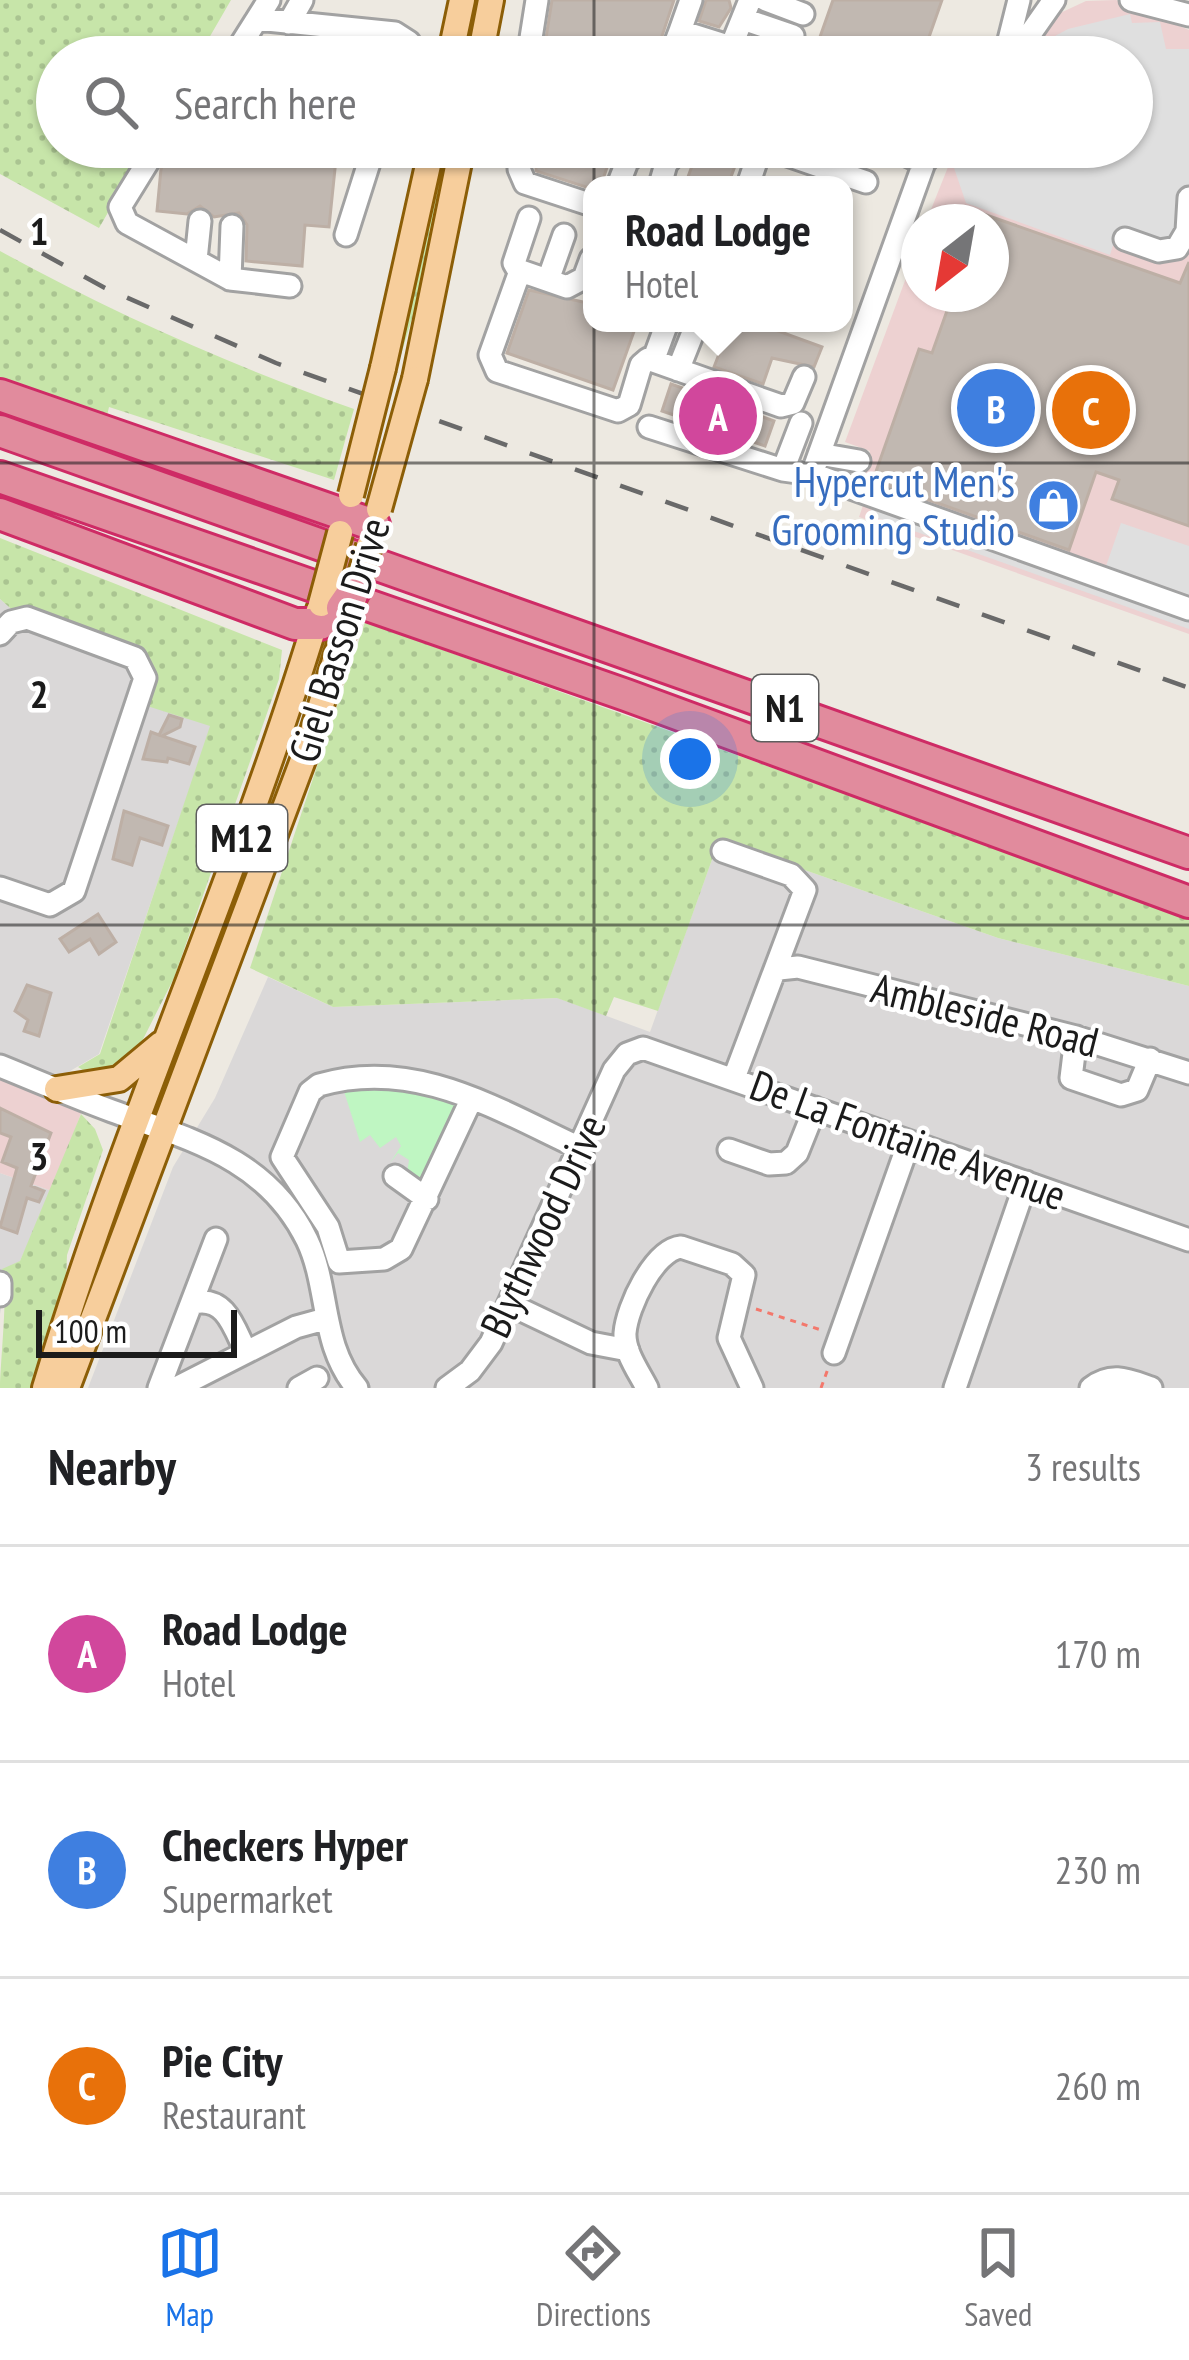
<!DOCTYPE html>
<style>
body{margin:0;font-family:"PT Sans Narrow",sans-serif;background:#f2f2f2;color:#202124}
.compass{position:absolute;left:901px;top:204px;width:108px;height:108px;border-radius:50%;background:#fff;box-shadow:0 3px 9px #0004;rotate:211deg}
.scale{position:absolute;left:36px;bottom:30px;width:201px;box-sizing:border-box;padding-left:12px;border:6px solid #1b1b1b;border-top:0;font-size:33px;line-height:42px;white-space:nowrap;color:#1b1b1b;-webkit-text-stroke:9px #fff;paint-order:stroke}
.you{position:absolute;left:690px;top:759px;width:42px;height:42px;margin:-30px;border:9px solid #fff;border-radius:50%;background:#1a73e8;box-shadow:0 0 0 18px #1a73e833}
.badge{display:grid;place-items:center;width:78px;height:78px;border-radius:50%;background:#1a73e8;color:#fff;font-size:39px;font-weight:700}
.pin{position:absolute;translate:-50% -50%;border:6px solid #fff;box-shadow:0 3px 12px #0006}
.popup{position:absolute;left:583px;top:176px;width:270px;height:156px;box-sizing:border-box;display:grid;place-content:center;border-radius:24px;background:#fff;filter:drop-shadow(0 3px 9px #0005);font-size:39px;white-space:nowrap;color:#757577}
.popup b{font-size:45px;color:#202124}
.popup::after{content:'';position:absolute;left:50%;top:100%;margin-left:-24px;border:24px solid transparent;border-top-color:#fff}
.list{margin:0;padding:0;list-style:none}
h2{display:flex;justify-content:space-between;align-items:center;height:156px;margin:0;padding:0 48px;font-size:51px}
h2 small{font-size:39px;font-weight:400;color:#757577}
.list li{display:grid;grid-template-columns:78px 1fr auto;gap:36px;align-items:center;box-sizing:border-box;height:216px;padding:0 48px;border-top:3px solid #e0e0e0}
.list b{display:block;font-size:45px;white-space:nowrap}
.list p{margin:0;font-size:39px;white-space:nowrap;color:#757577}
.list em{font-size:39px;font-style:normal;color:#757577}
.icon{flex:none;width:66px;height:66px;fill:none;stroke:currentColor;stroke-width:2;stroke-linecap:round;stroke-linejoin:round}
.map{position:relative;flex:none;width:1189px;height:1388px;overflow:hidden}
.search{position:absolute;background:#fff;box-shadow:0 3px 9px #0004;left:36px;right:36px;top:36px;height:132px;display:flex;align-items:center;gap:30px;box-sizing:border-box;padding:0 42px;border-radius:66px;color:#757577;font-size:45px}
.sheet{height:804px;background:#fff}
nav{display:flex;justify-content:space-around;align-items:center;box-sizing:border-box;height:168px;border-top:3px solid #e0e0e0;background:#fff;font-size:33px;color:#757577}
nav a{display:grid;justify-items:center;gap:6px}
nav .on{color:#1a73e8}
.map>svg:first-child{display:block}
</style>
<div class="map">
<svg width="1189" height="1388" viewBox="0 0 1189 1388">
<defs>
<pattern id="grass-dots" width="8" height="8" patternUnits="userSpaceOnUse" patternTransform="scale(3)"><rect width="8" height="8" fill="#c7e5a9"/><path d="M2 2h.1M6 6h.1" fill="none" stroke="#aac491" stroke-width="1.8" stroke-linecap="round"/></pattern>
</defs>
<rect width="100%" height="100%" fill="#ede9e1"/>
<path fill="#dad8d8" d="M0,599L17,614L135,651L211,726L99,1054L48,1084L0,1065Z
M719,840L998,938L1189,986V1388H88L173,1167L215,1098L268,977L333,1007L558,998L650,1032Z
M0,1173L52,1191L20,1261L7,1278L0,1314Z"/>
<path fill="#edd1d1" d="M1116,0L1189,30V634L859,517L869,488L861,478L870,451L845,442L919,243V294H991V222H926L956,147H1132V57H1026L1058,14L1086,1Z
M0,1065L86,1100L52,1191L0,1173Z"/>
<path fill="url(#grass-dots)" d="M0,0H231L198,57H57V147H146L99,228L0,174Z
M444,147H454L428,266L396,371L392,370Z
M0,251C115,314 230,365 354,409L334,480L109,407L107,416L0,382Z
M0,538L282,650L279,679L174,978L134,1057L121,1069L92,1076L78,1067L100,1054L210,726L144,705L150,673L17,614L0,599Z
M365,622L1189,917V986L998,938L719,840L658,1011L614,997L606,1016L557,998L333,1007L250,968Z
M81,1114L95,1129L103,1150L67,1255L66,1283L32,1388H0C0,1364 9,1283 2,1269L20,1261Z"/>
<path fill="#bff6c2" d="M422,1086L453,1100L458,1110L421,1183L407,1173L409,1160L398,1153L390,1163L401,1146L396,1137L380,1148L370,1135L360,1142L343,1088Z"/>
<path fill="#dfdfdf" d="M1130,14L1132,23L1160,22L1166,49H1189V222L1175,221L1174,236L1151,240L1118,229L1110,255L966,203L953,165L966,147H1132V57H1032L1042,43L1068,29Z
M876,497L1189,612V629L869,515Z
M1121,523L1189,546V595L1106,566Z"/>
<path fill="#c1b8b1" stroke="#bdafa5" stroke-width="3" d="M552,0H674L655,57H543Z
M706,0H729L731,8L719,27L699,21Z
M833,0H942L922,57H832L815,51Z
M324,42L392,49L395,57H323Z
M172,147H313L312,157L336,159L329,227L305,225L302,266L246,261L247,225L239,213L214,217L200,206L187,214L157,211L161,169Z
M536,147H614L601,185L592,189L536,171Z
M699,147H742L728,185H685Z
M969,209L1180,283L1189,262V526L1112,499L1119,480L1096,472L1069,550L873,480L919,349L932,353L948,308L935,303L939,294H991V222H964Z
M529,290L592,304V323H637L613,390L507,353Z
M700,323H756L822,347L814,367L772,358L763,384L714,367L724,341L707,335Z
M671,384L774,421L765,446L662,411Z
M169,715L182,719L180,727L162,736L195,747L189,764L168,758L167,762L143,759L151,732L159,735Z
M124,811L168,826L162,845L140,838L132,865L113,859Z
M98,914L116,942L99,954L90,939L69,952L60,939Z
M27,985L51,993L39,1036L24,1031L28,1020L15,1011Z
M0,1108L51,1133L31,1186L44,1191L39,1202L27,1198L17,1233L0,1227L17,1168L2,1162L11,1137L0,1133Z"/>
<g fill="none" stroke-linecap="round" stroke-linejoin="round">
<defs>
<path id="minor" d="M691,0L680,31L731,47L727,57
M750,0L731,47L764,57
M766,0L803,14
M1131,0L1189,15
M257,19L395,33L409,42L413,57
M743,19L793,36
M289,23L302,0
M1005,56L1019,0
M233,57L269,0
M528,57L537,0
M670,57L680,31
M1014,57L1054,0
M157,147L120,207L127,223L230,279L290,286
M521,147L519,169L525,183L592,205
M764,147L866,182
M889,147L924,163
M618,185L627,162L642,147
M660,185L666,164L681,147
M748,185L761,147
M529,218L514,263L518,270L567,287L584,278L591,259
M346,235L374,147
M1125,239L1159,251L1177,248L1187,231L1189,198
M196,260L200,221
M520,271L490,355L497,371L618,411L629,405L641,365L648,359L781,406L793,403L804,377
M230,279L232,226
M548,280L564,235
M653,361L667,323
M678,370L692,335
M649,427L783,470L812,474L1189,609
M819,454L859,461
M783,470L801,423
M812,474L924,163L937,147
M0,634L11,622L27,618L135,658L145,678L74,891L50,905L0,888
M723,851L791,875L805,890L734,1078
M779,969L798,967L1076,1037L1189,1073
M1076,1037L1071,1078L1121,1095L1137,1090L1150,1059
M0,1066C37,1081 74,1097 112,1111C191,1140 267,1158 307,1240C330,1288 320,1345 357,1388
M472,1098L401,1249L384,1259L339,1262L328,1227L282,1157L310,1092L319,1085C415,1057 496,1109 580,1148
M729,1150L769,1164L786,1163L797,1153L815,1108
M395,1176L427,1199
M0,1283V1295
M194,1303C226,1296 234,1328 246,1352
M511,1305L591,1343L628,1350
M834,1353L909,1142
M159,1388L216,1239
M176,1388L296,1327L325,1319
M299,1388L317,1378
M447,1388L470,1371L491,1343L614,1070L627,1054L643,1048L1189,1240
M647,1388C639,1372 624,1352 625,1333C627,1307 654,1250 681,1247L732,1264L744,1275L729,1338L752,1388
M955,1388L1026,1182
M1091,1388C1112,1372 1128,1380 1151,1388"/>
<path id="major" d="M450,57L462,0
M480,57L491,0
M383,368L432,147
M415,379L462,147
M57,1089L119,1079L161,1044
M45,1388C124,1124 240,873 319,610
M67,1388L309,744L350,612"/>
<path id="highway" d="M0,395L374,525
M0,431L1189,853
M0,477L626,695L1189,902
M0,514L295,624H320L342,608"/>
</defs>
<use href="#minor" stroke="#a2a2a2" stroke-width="27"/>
<use href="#major" stroke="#8c5e07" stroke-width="30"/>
<use href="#highway" stroke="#ce2b65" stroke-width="36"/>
<path stroke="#f3786c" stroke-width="3" stroke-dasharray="6 6" stroke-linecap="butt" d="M756,1309L821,1330
M821,1388L829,1366"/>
<use href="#minor" stroke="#fff" stroke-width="21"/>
<use href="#major" stroke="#f7ce9c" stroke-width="24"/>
<use href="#highway" stroke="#e18b9d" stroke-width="30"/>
<path stroke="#696969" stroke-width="4.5" stroke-dasharray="24 24" stroke-linecap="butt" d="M0,230L105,288L276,363L1189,688"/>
<defs>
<path id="major-bridge" d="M351,495L383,368
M379,509L415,379
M353,601L369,546
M321,604L340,533"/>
<path id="highway-bridge" d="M342,608L358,585"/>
</defs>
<use href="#major-bridge" stroke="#8c5e07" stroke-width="30" stroke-linecap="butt"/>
<use href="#highway-bridge" stroke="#ce2b65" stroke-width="36" stroke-linecap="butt"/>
<use href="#major-bridge" stroke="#f7ce9c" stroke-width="24"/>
<use href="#highway-bridge" stroke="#e18b9d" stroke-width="30"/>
</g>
<path fill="none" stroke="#1b1b1b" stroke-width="3" stroke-opacity="0.55" d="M594,0V57M594,147V1388M0,463H1189M0,925H1189"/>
<defs>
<symbol id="shop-disc" viewBox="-11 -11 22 22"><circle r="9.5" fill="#3f7fe0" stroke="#fff"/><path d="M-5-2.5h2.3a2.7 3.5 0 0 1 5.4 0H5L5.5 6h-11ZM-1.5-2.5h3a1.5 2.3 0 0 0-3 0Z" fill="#fff"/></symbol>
</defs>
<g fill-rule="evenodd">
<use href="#shop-disc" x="1024" y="476" width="59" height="59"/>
</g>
<g text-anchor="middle" stroke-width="9" stroke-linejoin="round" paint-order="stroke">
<g fill="#fff" stroke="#5f5f5f" stroke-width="3">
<rect x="752" y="675" width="66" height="66" rx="9"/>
<rect x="197" y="805" width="90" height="66" rx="9"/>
</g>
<g font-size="39" font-weight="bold" fill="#1b1b1b">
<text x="785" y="722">N1</text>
<text x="242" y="852">M12</text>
</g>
<g font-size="42" fill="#366cbe" stroke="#fff" text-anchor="end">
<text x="1015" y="497">Hypercut Men's<tspan x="1015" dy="48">Grooming Studio</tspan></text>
</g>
<g font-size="42" fill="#1b1b1b" stroke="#fff">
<text transform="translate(339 640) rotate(-73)" y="15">Giel Basson Drive</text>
<text transform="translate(985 1015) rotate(14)" y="15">Ambleside Road</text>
<text transform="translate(908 1140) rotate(20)" y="15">De La Fontaine Avenue</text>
<text transform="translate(543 1226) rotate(-65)" y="15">Blythwood Drive</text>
</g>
</g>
<g font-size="39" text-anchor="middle" font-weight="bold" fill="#1b1b1b" stroke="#fff" stroke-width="9" stroke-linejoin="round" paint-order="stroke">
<text x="39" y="245">1</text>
<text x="39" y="708">2</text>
<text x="39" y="1170">3</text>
</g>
</svg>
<svg class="compass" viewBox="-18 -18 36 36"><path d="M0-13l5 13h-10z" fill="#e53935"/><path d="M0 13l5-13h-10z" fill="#757577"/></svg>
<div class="scale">100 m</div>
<div class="you"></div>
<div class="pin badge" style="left:718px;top:416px;background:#d1479c">A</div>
<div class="popup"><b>Road Lodge</b>Hotel</div>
<div class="pin badge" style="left:996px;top:408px;background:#3f7fe0">B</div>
<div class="pin badge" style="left:1091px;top:410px;background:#e8710a">C</div>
<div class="search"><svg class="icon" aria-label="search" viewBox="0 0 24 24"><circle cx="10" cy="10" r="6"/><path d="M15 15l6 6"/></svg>Search here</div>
</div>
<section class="sheet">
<h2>Nearby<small>3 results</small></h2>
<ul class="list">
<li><span class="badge" style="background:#d1479c">A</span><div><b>Road Lodge</b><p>Hotel</p></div><em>170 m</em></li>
<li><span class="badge" style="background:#3f7fe0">B</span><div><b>Checkers Hyper</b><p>Supermarket</p></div><em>230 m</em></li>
<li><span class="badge" style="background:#e8710a">C</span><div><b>Pie City</b><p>Restaurant</p></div><em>260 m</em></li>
</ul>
</section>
<nav>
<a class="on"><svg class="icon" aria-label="map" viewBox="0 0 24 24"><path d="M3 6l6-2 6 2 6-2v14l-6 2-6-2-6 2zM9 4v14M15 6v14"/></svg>Map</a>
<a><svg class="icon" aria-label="directions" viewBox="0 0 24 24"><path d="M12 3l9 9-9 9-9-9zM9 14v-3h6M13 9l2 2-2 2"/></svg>Directions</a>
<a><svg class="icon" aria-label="saved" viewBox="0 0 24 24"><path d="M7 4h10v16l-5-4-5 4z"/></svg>Saved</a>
</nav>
